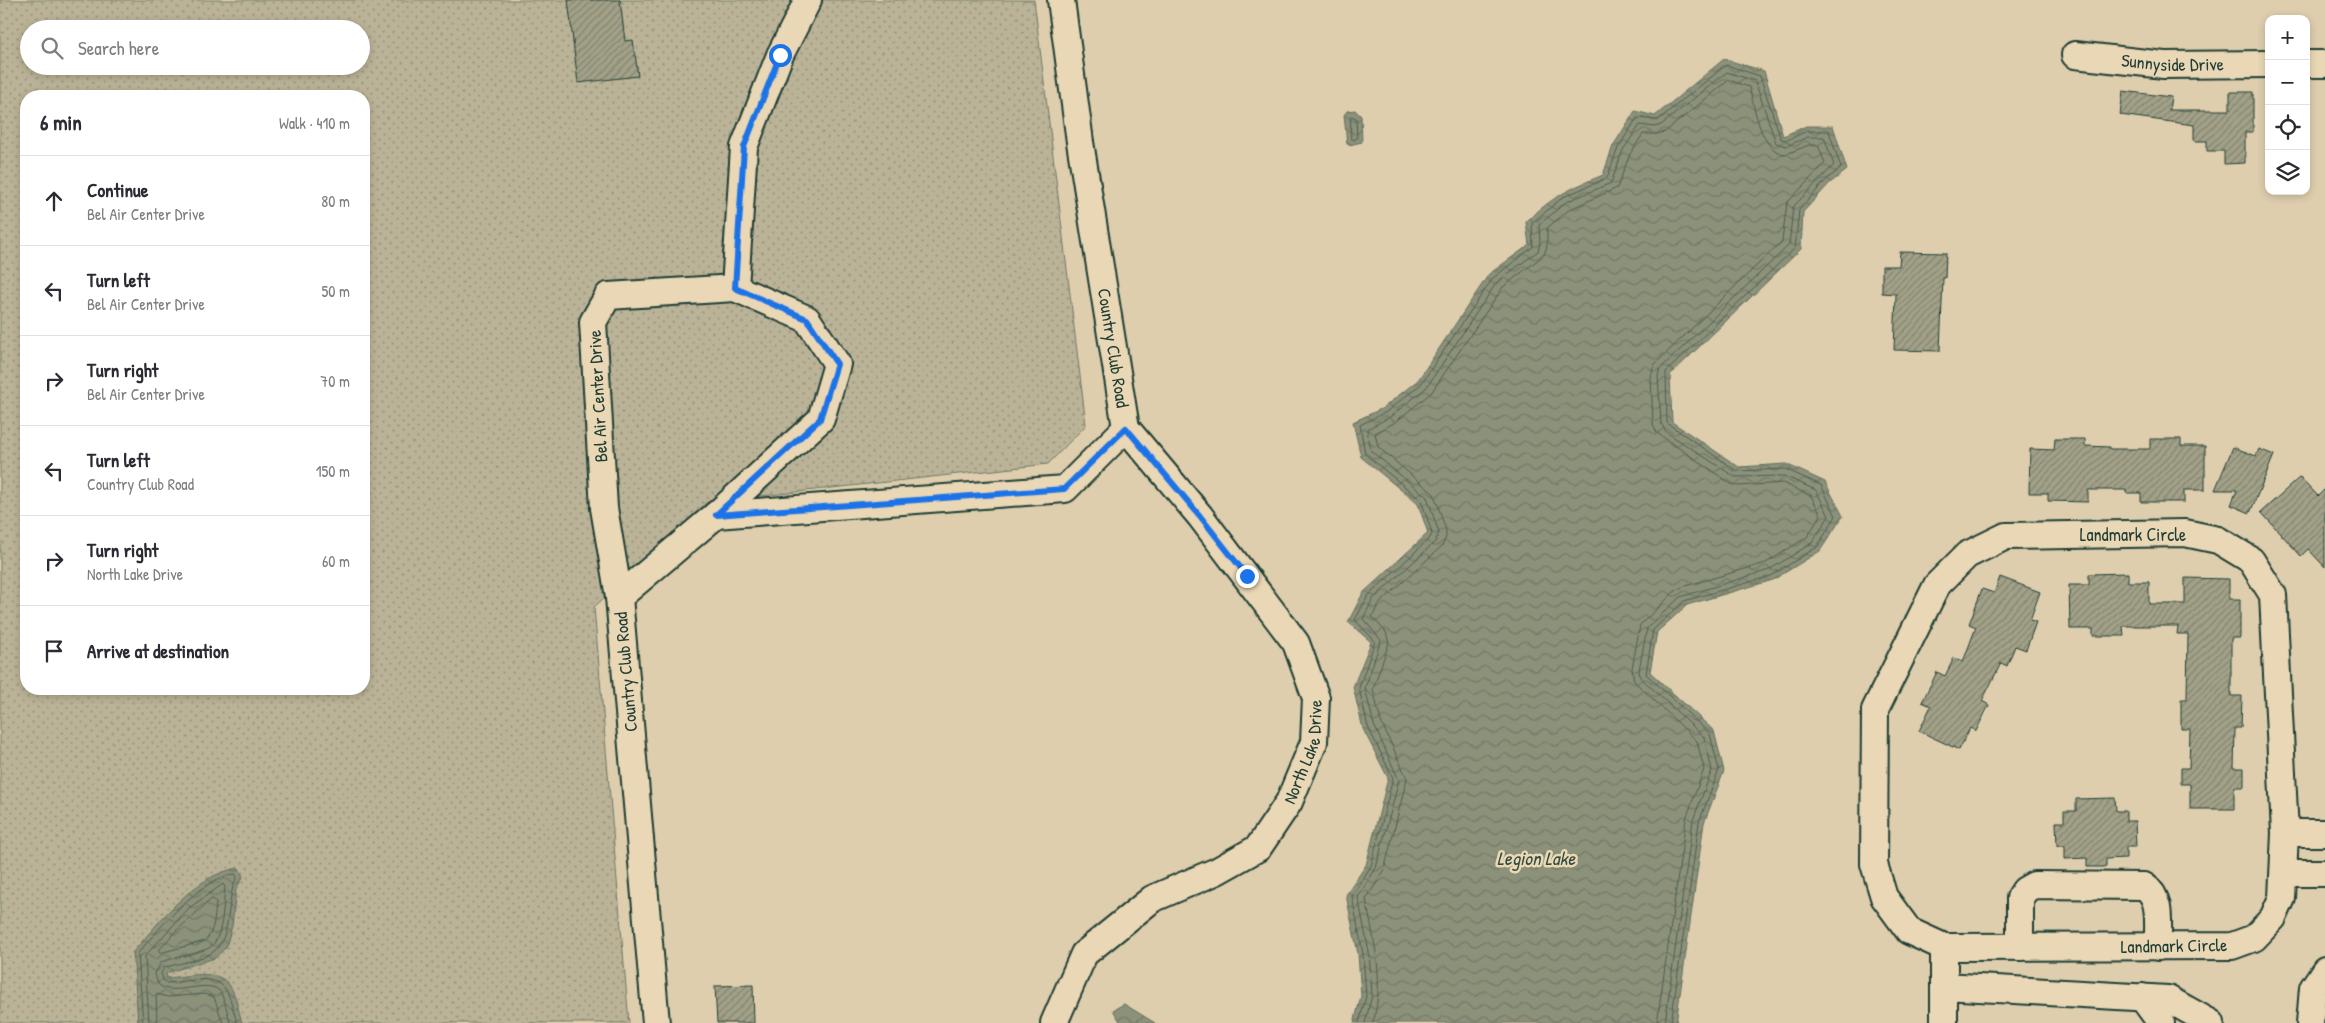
<!DOCTYPE html>
<meta charset="utf-8">
<style>
body{margin:0;font-family:"Patrick Hand",sans-serif;background:#f7f7f7;color:#2b2b33}
.controls{position:absolute;right:15px;top:15px;display:grid;overflow:hidden;border-radius:10px;box-shadow:0 2px 8px #0003}
.controls button{width:45px;height:45px;display:grid;place-items:center;padding:0;border:0;border-bottom:1px solid #e1e1e2;background:#fff;color:#2b2b33;font:25px sans-serif}
.stop{position:absolute;width:15px;height:15px;margin:-11px;border:4px solid #1a73e8;border-radius:50%;background:#fff}
.stop.end{background:#1a73e8;border-color:#fff;box-shadow:0 1px 5px #0008}
.list{margin:0;padding:0;list-style:none}
h2{display:flex;justify-content:space-between;align-items:center;height:65px;margin:0;padding:0 20px;font-size:21px}
h2 small{font-size:16px;font-weight:400;color:#7c7c81}
.list li{display:grid;grid-template-columns:32px 1fr auto;gap:15px;align-items:center;box-sizing:border-box;height:90px;padding:0 20px;border-top:1px solid #e1e1e2}
.list b{display:block;font-size:19px;white-space:nowrap}
.list p{margin:0;font-size:16px;white-space:nowrap;color:#7c7c81}
.list em{font-size:16px;font-style:normal;color:#7c7c81}
.icon{flex:none;width:28px;height:28px;fill:none;stroke:currentColor;stroke-width:2;stroke-linecap:round;stroke-linejoin:round}
.map{position:relative;flex:none;width:2325px;height:1023px;overflow:hidden}
.search{position:absolute;background:#fff;box-shadow:0 2px 8px #0003;left:20px;top:20px;width:350px;height:55px;display:flex;align-items:center;gap:12px;box-sizing:border-box;padding:0 18px;border-radius:28px;color:#7c7c81;font-size:19px}
.panel{position:absolute;background:#fff;box-shadow:0 2px 8px #0003;left:20px;top:90px;width:350px;height:605px;border-radius:20px}
.map>svg:first-child{display:block}
</style>
<div class="map">
<svg width="2325" height="1023" viewBox="0 0 2325 1023">
<defs>
<pattern id="grass-dots" width="8" height="8" patternUnits="userSpaceOnUse" patternTransform="scale(1.25)"><rect width="8" height="8" fill="#bbb397"/><path d="M2 2h.1M6 6h.1" fill="none" stroke="#97937c" stroke-width="1.8" stroke-linecap="round"/></pattern>
<pattern id="water-waves" width="16" height="10" patternUnits="userSpaceOnUse" patternTransform="scale(1.25)"><rect width="16" height="10" fill="#8c917a"/><path d="M0 5q4-4 8 0t8 0" fill="none" stroke="#727865"/></pattern>
<pattern id="building-hatch" width="6" height="6" patternUnits="userSpaceOnUse" patternTransform="scale(1.25)"><rect width="6" height="6" fill="#a2a188"/><path d="M-1 1l2-2M0 6l6-6M5 7l2-2" fill="none" stroke="#838470"/></pattern>
</defs>
<rect width="100%" height="100%" fill="#decead"/>
<filter id="ink" filterUnits="userSpaceOnUse"><feTurbulence type="fractalNoise" baseFrequency=".02" numOctaves="2"/><feDisplacementMap in="SourceGraphic" scale="10" xChannelSelector="R" yChannelSelector="G"/><feConvolveMatrix kernelMatrix="1 2 1 2 8 2 1 2 1" color-interpolation-filters="sRGB"/></filter>
<g filter="url(#ink)">
<path fill="url(#grass-dots)" stroke="#6d7866" fill-rule="evenodd" d="M0,0H1034L1086,425L1048,464L707,502L594,607L629,1023H0ZM29,29H361V66H29ZM26,96H364V689H26Z"/>
<path fill="url(#water-waves)" stroke="#606f5e" d="M1724,59L1764,71L1783,136L1806,126H1833L1847,170L1830,183L1803,212L1801,249L1670,375L1672,422L1739,467L1786,464L1825,482L1843,516L1820,551L1773,580L1687,605L1657,632L1650,672L1714,731L1724,771L1704,823L1676,1023H1354L1361,996L1358,954L1346,895L1366,865L1388,778L1363,729L1353,687L1371,642L1348,622L1363,593L1428,533L1418,504L1361,457L1353,422L1383,408L1418,380L1489,274L1529,245L1526,222C1553,196 1569,189 1603,175L1613,146L1635,111L1655,116Z
M1355,110L1361,116L1362,142L1349,145L1347,144L1344,115L1347,111Z
M239,868L243,877L236,889L232,926L226,947L215,958L166,973L167,978C185,977 218,967 230,986C236,995 239,1012 242,1023H138L133,952C161,920 195,874 239,868Z
M1124,1004L1155,1023H1121L1113,1010Z"/>
<g fill="none" stroke-linecap="round" stroke-linejoin="round">
<path stroke="#4b5f50" stroke-width="1" d="M1351,116L1356,118L1357,138L1354,140L1351,138Z
M212,899L216,901C215,914 215,931 205,941L160,953L159,950L175,932Z
M143,1023L138,953C160,928 200,878 235,874L237,877C225,899 233,937 213,952C204,959 177,964 165,967L161,973L163,980L167,983C183,983 216,972 226,990C231,999 234,1013 237,1023
M149,1023L145,956L189,908L223,884L225,887C223,903 224,942 207,949C192,955 176,957 161,962L155,974L158,984C172,999 211,976 221,993C225,1002 228,1014 230,1023
M157,1023L156,994L168,997L205,994L214,997L223,1023
M1359,1023L1366,996L1363,954L1352,896L1371,866L1393,778L1368,727L1359,688L1375,641L1355,620L1368,596L1430,538L1432,533L1421,500L1365,454L1360,425L1386,412L1421,384L1493,278L1533,247L1532,223L1563,197L1607,178L1618,148L1637,118L1658,120L1726,65L1760,76L1781,139L1787,140L1807,131H1829L1841,168L1827,179L1799,210L1795,248L1666,372L1667,423L1737,471L1785,469L1821,485L1836,516L1817,547L1771,576L1684,601L1653,630L1646,674L1710,734L1719,770L1699,822L1671,1023
M1365,1023L1372,995L1369,952L1358,897L1376,868L1399,780L1374,725L1365,688L1381,640L1363,619L1373,599L1435,542L1439,533L1427,497L1371,451L1367,429L1390,417L1426,388L1497,282L1538,251L1540,244L1539,225L1566,202L1611,183L1623,150L1640,125L1655,127L1661,125L1727,72L1755,81L1776,143L1786,146L1808,137H1824L1834,165L1793,207L1789,245L1660,369L1658,376L1661,423L1666,432L1735,477L1784,476L1816,490L1829,516L1812,543L1769,570L1680,597L1647,628L1639,670L1640,677L1704,737L1712,770L1693,820L1665,1023
M1373,1023C1385,977 1374,944 1366,899L1384,871L1407,778L1381,722L1373,689L1389,643L1386,632L1372,617L1379,604L1442,546L1446,537V530L1434,494L1378,447L1375,433L1394,423L1431,393L1503,287L1544,255L1547,246V228L1570,209L1617,188L1630,154L1643,134H1657L1665,132L1729,80L1749,87C1755,107 1760,153 1786,154L1809,145H1818L1825,163L1787,203L1782,241L1654,365L1651,377L1653,424L1657,433L1731,484L1739,486L1783,483L1811,496L1821,515L1807,537L1766,563L1682,587L1674,592L1640,625L1632,669L1634,681L1697,741L1704,769L1686,819L1657,1023"/>
</g>
<path fill="url(#building-hatch)" stroke="#1f3d34" d="M568,0H620L625,41L633,40L638,76L578,83Z
M2123,91L2171,97L2169,110H2230V92H2253V132H2245V163L2224,164V151H2207V141H2194V125L2120,115Z
M1900,252L1946,253L1945,278H1943L1940,351L1894,350L1896,294L1882,293V266H1899Z
M2055,439H2085V446L2110,447V449H2150V439H2181V446H2205V490H2184V502H2141V493H2126V490H2088V502L2048,501V493H2029L2030,449L2054,450Z
M2233,447L2256,456L2259,449L2274,455L2250,513L2231,505L2237,490H2215Z
M2300,477L2318,496L2325,489V567L2308,549L2301,556L2261,512Z
M2128,573V582H2149V604H2185V578L2229,579V599H2240V638H2231V696H2242L2241,728H2235L2234,768H2244V787H2234V809H2190V784H2181V768H2189L2190,729H2181V699H2187L2188,634H2177L2178,626H2123L2124,636H2093V629H2070L2069,585H2089V574Z
M2000,577L2040,592L2030,620L2036,622L2026,650L2015,646L2007,666L2001,663L1982,701L1989,705L1976,731L1970,728L1959,750L1919,731L1931,706L1922,702L1937,672L1945,676L1954,658L1963,662L1976,627L1969,624L1982,589L1994,593Z
M2115,798L2116,811H2126V821H2135L2136,847H2126V858L2106,859V867H2087V858L2065,859V846H2057L2056,822H2064V811H2076V799Z
M753,985L754,1023H717L715,986Z"/>
<g fill="none" stroke-linecap="round" stroke-linejoin="round">
<defs>
<g id="minor">
<path id="s1" d="M1061,0L1080,142L1126,428"/>
<path id="s2" d="M2075,55L2164,65L2269,64"/>
<path d="M2306,64H2325"/>
<path d="M735,288L744,147L780,55L808,0"/>
<path d="M2185,533L2218,540L2251,560L2273,595L2285,833L2282,898L2273,918L2254,938L2232,946L1944,947L1909,931L1884,897L1874,864L1875,710L1937,585L1967,555L2006,536Z"/>
<path d="M619,597L716,515L1065,489L1126,428"/>
<path d="M2285,833H2325"/>
<path d="M2284,873H2325"/>
<path d="M2020,947V898L2025,890L2034,885L2144,886C2163,898 2157,926 2158,947"/>
<path d="M1944,986L2168,999L2211,1023"/>
<path d="M2142,997L2161,1023"/>
<path d="M656,1023L619,597L604,508L593,322L608,296L735,288L807,319L837,364L821,419L716,515"/>
<path id="s3" d="M1054,1023L1084,954L1152,899L1217,871L1258,848L1289,802L1314,742L1316,698L1296,643L1200,516L1126,428"/>
<path d="M1944,1023V947"/>
<path d="M2310,1023L2313,988L2325,970"/>
</g>
</defs>
<use href="#minor" stroke="#1f3d34" stroke-width="30"/>
<use href="#minor" stroke="#ead7b5" stroke-width="26"/>
</g>
</g>
<g fill="none" stroke-linecap="round" stroke-linejoin="round" filter="url(#ink)">
<path stroke="#1a73e8" stroke-width="6" d="M780,55L744,147L735,288L807,319L837,364L820,419L716,515L1064,489L1126,428L1200,516L1247,576"/>
</g>
<g text-anchor="middle" stroke-width="5" stroke-linejoin="round" paint-order="stroke">
<g font-size="18" fill="#1f3d34" stroke="#ead7b5">
<text dy="6" stroke="none"><textPath href="#s2" startOffset="98">Sunnyside Drive</textPath></text>
<text dy="6" stroke="none"><textPath href="#s1" startOffset="352">Country Club Road</textPath></text>
<text transform="translate(598 396) rotate(-93)" y="6">Bel Air Center Drive</text>
<text x="2133" y="541">Landmark Circle</text>
<text transform="translate(626 672) rotate(-95)" y="6">Country Club Road</text>
<text dy="6" stroke="none"><textPath href="#s3" startOffset="389">North Lake Drive</textPath></text>
<text transform="translate(2174 946) rotate(-1)" y="6">Landmark Circle</text>
</g>
<g font-size="19" font-style="italic" fill="#2f4a3e" stroke="#ead7b5">
<text x="1536" y="865">Legion Lake</text>
</g>
</g>
</svg>
<div class="controls">
<button>+</button>
<button>−</button>
<button><svg class="icon" aria-label="locate" viewBox="0 0 24 24"><circle cx="12" cy="12" r="6"/><path d="M12 2v4M12 18v4M2 12h4M18 12h4"/></svg></button>
<button><svg class="icon" aria-label="layers" viewBox="0 0 24 24"><path d="M12 4l9 5-9 5-9-5zM3 14l9 5 9-5"/></svg></button>
</div>
<div class="stop" style="left:780px;top:55px"></div>
<div class="stop end" style="left:1247px;top:576px"></div>
<div class="search"><svg class="icon" aria-label="search" viewBox="0 0 24 24"><circle cx="10" cy="10" r="6"/><path d="M15 15l6 6"/></svg>Search here</div>
<section class="panel">
<h2>6 min<small>Walk · 410 m</small></h2>
<ul class="list">
<li><svg class="icon" aria-label="ahead" viewBox="0 0 24 24"><path d="M12 20V5M6 11l6-6 6 6"/></svg><div><b>Continue</b><p>Bel Air Center Drive</p></div><em>80 m</em></li>
<li><svg class="icon" aria-label="left" viewBox="0 0 24 24"><path d="M17 20v-9H6M10 6l-5 5 5 5"/></svg><div><b>Turn left</b><p>Bel Air Center Drive</p></div><em>50 m</em></li>
<li><svg class="icon" aria-label="right" viewBox="0 0 24 24"><path d="M7 20v-9h11M14 6l5 5-5 5"/></svg><div><b>Turn right</b><p>Bel Air Center Drive</p></div><em>70 m</em></li>
<li><svg class="icon" aria-label="left" viewBox="0 0 24 24"><path d="M17 20v-9H6M10 6l-5 5 5 5"/></svg><div><b>Turn left</b><p>Country Club Road</p></div><em>150 m</em></li>
<li><svg class="icon" aria-label="right" viewBox="0 0 24 24"><path d="M7 20v-9h11M14 6l5 5-5 5"/></svg><div><b>Turn right</b><p>North Lake Drive</p></div><em>60 m</em></li>
<li><svg class="icon" aria-label="arrive" viewBox="0 0 24 24"><path d="M6 21V4h12l-3 4 3 4H6"/></svg><div><b>Arrive at destination</b></div></li>
</ul>
</section>
</div>
